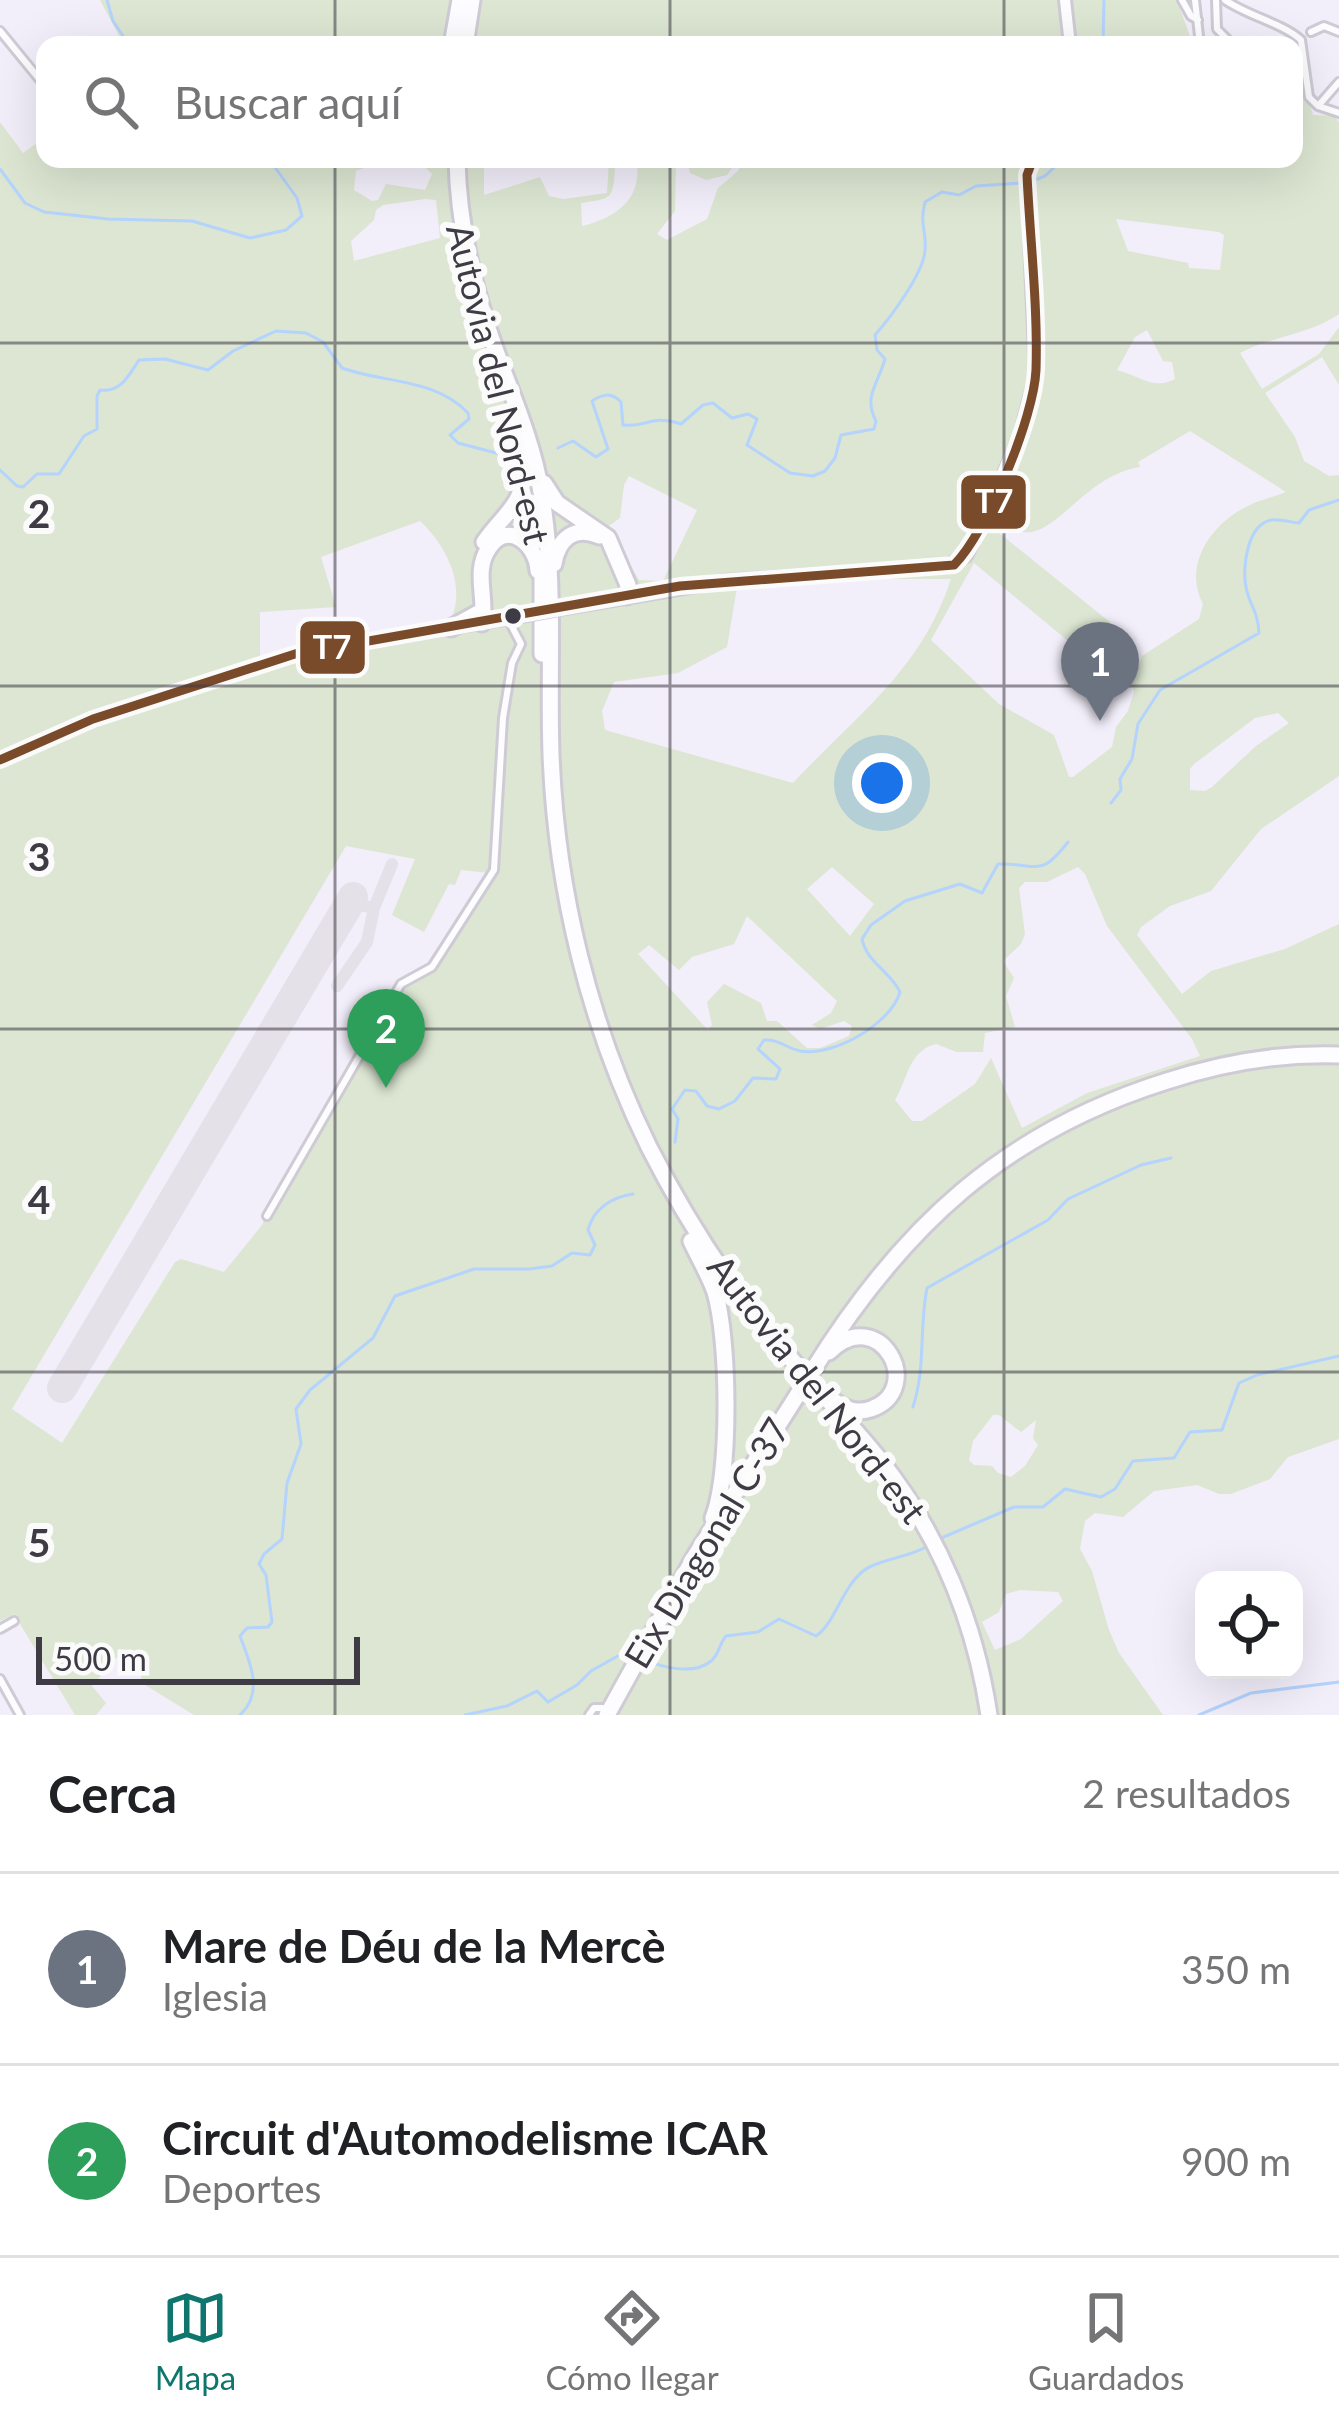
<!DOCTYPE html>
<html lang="es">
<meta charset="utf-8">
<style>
body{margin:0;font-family:Lato,sans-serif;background:#f2f2f2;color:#202124}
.controls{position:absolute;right:36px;bottom:36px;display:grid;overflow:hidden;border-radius:24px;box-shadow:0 12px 48px #0002}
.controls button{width:108px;height:108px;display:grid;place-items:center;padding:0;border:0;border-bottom:3px solid #e0e0e0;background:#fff;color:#202124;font:60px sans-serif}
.scale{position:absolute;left:36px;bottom:30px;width:324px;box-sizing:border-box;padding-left:12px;border:6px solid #3f3b45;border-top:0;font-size:33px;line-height:42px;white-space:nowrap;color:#3f3b45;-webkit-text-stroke:9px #fbfbfb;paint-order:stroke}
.you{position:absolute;left:882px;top:783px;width:42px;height:42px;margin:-30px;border:9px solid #fff;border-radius:50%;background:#1a73e8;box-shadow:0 0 0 18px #1a73e833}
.badge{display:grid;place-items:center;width:78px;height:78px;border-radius:50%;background:#0f766e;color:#fff;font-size:39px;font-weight:700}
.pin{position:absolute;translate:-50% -99px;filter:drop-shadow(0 3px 6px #0008)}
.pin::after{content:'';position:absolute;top:63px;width:42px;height:36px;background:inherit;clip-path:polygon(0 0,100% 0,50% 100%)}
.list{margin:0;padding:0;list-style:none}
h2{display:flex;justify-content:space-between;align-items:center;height:156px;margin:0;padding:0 48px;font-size:51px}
h2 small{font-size:39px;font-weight:400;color:#757577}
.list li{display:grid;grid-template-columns:78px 1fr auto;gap:36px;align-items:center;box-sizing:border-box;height:192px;padding:0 48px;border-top:3px solid #e0e0e0}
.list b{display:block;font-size:45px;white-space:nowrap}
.list p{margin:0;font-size:39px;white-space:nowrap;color:#757577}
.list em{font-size:39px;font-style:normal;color:#757577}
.icon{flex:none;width:66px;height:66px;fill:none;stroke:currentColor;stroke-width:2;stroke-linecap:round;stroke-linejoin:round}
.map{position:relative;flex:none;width:1339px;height:1715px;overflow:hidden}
.search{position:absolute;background:#fff;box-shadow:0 12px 48px #0002;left:36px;right:36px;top:36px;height:132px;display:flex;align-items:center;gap:30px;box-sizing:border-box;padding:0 42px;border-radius:24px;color:#757577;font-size:45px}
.sheet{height:540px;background:#fff}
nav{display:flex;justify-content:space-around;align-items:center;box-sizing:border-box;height:168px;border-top:3px solid #e0e0e0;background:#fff;font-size:33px;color:#757577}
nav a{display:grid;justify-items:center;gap:6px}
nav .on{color:#0f766e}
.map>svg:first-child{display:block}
</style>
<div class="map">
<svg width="1339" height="1715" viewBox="0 0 1339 1715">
<rect width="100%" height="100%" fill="#f2eefa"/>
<path fill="#dce6d2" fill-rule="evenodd" d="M100,0H1177L1193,45H422L408,38L396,45H124Z
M1296,56L1313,115L1334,116L1339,122V314C1311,334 1272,336 1240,353L1262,389L1319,354L1339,327V385L1322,357L1265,393L1295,437L1304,461L1329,476L1339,475V776L1261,829L1211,891L1170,906L1141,927L1137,935L1182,994L1211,971L1285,949L1339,924V1439L1288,1457L1270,1479L1231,1494H1219L1197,1485L1154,1491L1123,1517L1095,1513L1085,1521L1080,1549L1092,1571L1109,1630L1119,1653L1163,1715H194L142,1683L141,1674L117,1657L92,1686L106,1703L96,1715H75L14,1614L0,1621V122L23,153L45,137V159H371L370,166L356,171L354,190L372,201L378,200L386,184L425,190L432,174L417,159H484V195L540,177L549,196L563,199L607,193L609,159H676L675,211L657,234L667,240L707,219L718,188L738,171L741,164L737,161L727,175L706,180L690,173L687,159H1294ZM637,165C641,201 614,218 582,226L581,203C612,198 613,200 615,168ZM425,199L436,200L440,238L354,261L351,241L374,220L376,210L383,205ZM1116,219L1219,232L1224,235L1220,270L1189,268L1188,263L1128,251ZM1147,330L1163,361L1172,362L1175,379C1153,391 1138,375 1117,370L1135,337ZM1190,431L1286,492C1275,497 1261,499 1250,505C1212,522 1182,565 1203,604L1199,619L1142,656L1132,684L1134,692L1128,711L1116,727L1112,747L1073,777H1069L1054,735L999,704L931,640L974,563L1085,655L1112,657L1127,636L993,528C1006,527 1020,534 1032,532C1063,525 1091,474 1140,467L1138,462ZM629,476L697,510L663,581L639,580L607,527L620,518L624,485ZM420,521C447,546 468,588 449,623L260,658V612L336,607L321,557ZM876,579H951C921,671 855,716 793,783L605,730L602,711L614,682L678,673L727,647L737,587ZM1278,713L1289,723L1256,746L1212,787L1205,791L1190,790V769L1194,764L1255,718ZM346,846L415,859L392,915L424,932L449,884L455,885L461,870L489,873L431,965L401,979L275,1194L262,1225L224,1272L181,1259L175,1262L62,1443L12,1409ZM832,867L874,904L850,936L807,889ZM1078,867L1085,874L1107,926L1192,1039L1200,1056L1087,1093L1022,1128L991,1058L975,1084L922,1121H912L895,1100C908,1079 908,1051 936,1044L957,1052H983L985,1033L1015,1027L1006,996L1014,978L1003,961L1021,944L1025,934L1019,888L1025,882H1047ZM747,916L837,1001L831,1013L812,1025L820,1029L844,1021L852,1026L849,1036L820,1048H807L777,1021H767L761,1003L724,984L707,1002L712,1025L708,1030L638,954L649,945L679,970L692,957L734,944ZM993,1415H999L1021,1432L1036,1420L1033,1438L1038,1445L1025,1466L1011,1477L998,1473L992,1466L974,1465L969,1460L973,1441ZM1020,1590L1058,1592L1063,1601L1021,1639L995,1650L982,1622L999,1612L1006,1594Z"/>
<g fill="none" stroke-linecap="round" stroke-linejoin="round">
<path stroke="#b4d3fd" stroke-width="3" d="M107,0L113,21L129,45
M1103,45L1104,0
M0,169L25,203L44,212L108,219L192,221L250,238L286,230L302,216L297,198L269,159
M1030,182L1045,176L1063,159
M558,448L573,441L596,457L608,449L592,401C603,394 611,392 621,402L623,425C647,428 650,414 681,424L703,405L713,403L732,418L748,414L757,419L747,445L790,473L813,476L825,471L835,458L841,435L874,429L876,421C863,397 878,384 885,359L877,350L875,335C890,318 924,273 925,250C927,231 919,226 925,202L942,192L959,195L976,186L1021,183
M0,470L17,486L23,487L37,474H59L84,436L97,429V396L100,390C121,393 129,375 139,360L165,359L208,370L233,351L276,331L306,333L323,342L342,368C383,383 435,378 468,413L469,419L450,435L458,443L500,454
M1111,803L1121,790L1120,779L1132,759L1138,724L1160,690L1259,633C1258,610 1249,605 1246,587C1242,568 1247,525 1271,520C1280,519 1290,522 1299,523L1309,510L1339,500
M675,1142L678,1119L672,1109L685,1090L696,1091L707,1106L719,1109L735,1101L753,1078L776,1079L780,1069L758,1049L764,1040C779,1039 786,1048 800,1051C833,1057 891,1024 900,992C890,971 867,963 862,939L871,925L905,901L960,884L982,893L998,864C1039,863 1039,879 1068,842
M913,1407C926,1367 919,1328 927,1288L1048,1220L1068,1199L1141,1165L1171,1158
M939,1539L1014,1507H1043L1065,1489L1101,1497L1115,1489L1133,1461L1174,1458L1190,1432L1222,1430L1239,1383L1257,1375L1339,1356
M643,1659C661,1667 693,1676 711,1661C719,1655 719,1644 726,1636L758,1632L779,1619L816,1636C835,1623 841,1590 862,1572C875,1560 907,1558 926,1547
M240,1715C265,1692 249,1661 240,1636L247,1628L268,1627L272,1622L266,1575L259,1564L264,1554L282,1539L287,1483L301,1444L296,1409L310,1390L373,1338L395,1296L474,1269H529L552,1266L572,1253L590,1255L595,1245L588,1230C593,1209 612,1197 633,1194
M465,1715L507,1706L537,1691L548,1702L577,1685L591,1671L625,1652L634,1656
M1199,1715L1251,1693L1339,1682"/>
<path stroke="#e4e1e9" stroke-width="12" d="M350,903L374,908L392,864
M337,986L367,942L374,908"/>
<path stroke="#e4e1e9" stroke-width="30" d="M62,1388L353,897"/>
<defs>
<path id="street" d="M1182,0L1191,16L1198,20
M1195,0L1200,45
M1216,0L1217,29L1233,45
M1225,0C1248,16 1282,23 1301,40L1309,97L1318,106
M0,31L45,86
M1311,32L1324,26L1339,32
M1318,106L1339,82
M1318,106L1339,113
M267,1216L401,984L432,967L494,870L503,718L512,663L521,644L509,621
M0,1629L14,1621
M0,1679L20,1715
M589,1715L594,1708H602"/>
<path id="secondary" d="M1065,0L1070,45
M565,608L725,581L946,566L966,556L982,524L1019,439L1036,375L1027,175L1033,159
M0,760L93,719L295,654L527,615"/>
<path id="highway" d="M452,45L460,0
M465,45L472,0
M457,159C458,213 469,268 485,319C503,377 531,431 541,492C556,579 548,665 551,754C556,889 589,1025 649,1147C679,1206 714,1263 755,1316C794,1366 840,1410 880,1460C939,1534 975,1622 989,1715
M544,483L557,503L608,538L628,585L627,596
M484,542C509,507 527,505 523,456
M542,564V654
M554,564C558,539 574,525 599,536
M482,623C487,599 473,570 489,548C508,519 537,545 538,571
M451,628L478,613
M691,1241C699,1258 709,1275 715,1292C729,1339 731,1473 713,1518
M829,1352C879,1302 927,1389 871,1409C856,1414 845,1409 834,1401
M813,1370C902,1227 1004,1132 1167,1081C1222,1063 1281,1053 1339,1055
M607,1715L695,1556L798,1394"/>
</defs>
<use href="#street" stroke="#cfcbd5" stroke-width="12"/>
<use href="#secondary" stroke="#cfcbd5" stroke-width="16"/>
<use href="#highway" stroke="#cfcbd5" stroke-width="21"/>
<use href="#street" stroke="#fdfcfe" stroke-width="6"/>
<use href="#secondary" stroke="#fdfcfe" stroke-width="10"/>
<use href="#highway" stroke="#fdfcfe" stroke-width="15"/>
<defs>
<path id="secondary-bridge" d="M527,615L565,608"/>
<path id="highway-bridge" d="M798,1394L813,1370"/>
</defs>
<use href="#secondary-bridge" stroke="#cfcbd5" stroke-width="16" stroke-linecap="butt"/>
<use href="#highway-bridge" stroke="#cfcbd5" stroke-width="21" stroke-linecap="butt"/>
<use href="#secondary-bridge" stroke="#fdfcfe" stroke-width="10"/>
<use href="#highway-bridge" stroke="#fdfcfe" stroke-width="15"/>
<defs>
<path id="bus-1" d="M0,760L93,719L295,654L680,586L954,565C987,532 1034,417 1036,370C1038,306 1030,239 1027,175L1033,159"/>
</defs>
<use href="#bus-1" stroke="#fbfbfb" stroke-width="18"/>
<use href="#bus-1" stroke="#7a4b2a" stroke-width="9"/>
</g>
<path fill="none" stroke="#3f3b45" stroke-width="3" stroke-opacity="0.55" d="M335,0V45M670,0V45M1004,0V45M335,159V1715M670,159V1715M1004,159V1715M0,343H1339M0,686H1339M0,1029H1339M0,1372H1339"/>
<circle fill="#3f3b45" stroke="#fbfbfb" stroke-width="4.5" cx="513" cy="616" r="10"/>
<g text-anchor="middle" stroke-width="12" stroke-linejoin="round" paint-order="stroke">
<g font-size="36" fill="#3f3b45" stroke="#fbfbfb">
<text transform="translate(498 384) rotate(76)" y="13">Autovia del Nord-est</text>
<text transform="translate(817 1389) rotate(52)" y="13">Autovia del Nord-est</text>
<text transform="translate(707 1543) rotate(-59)" y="13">Eix Diagonal C-37</text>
</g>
</g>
<g font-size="39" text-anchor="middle" font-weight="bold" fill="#3f3b45" stroke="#fbfbfb" stroke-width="12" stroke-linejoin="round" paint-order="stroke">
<text x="39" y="528">2</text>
<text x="39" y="871">3</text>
<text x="39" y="1214">4</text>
<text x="39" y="1557">5</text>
</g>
<g stroke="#fbfbfb" stroke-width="4.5">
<rect x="959" y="473" width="69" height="58" rx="12" fill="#7a4b2a"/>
<rect x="298" y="619" width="69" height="57" rx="12" fill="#7a4b2a"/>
</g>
<g font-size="33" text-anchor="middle" font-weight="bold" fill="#fff">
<text x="994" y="513">T7</text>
<text x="332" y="659">T7</text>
</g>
</svg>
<div class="controls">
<button><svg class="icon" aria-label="locate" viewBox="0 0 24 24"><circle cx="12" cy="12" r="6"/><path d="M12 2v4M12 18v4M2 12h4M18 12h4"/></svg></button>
</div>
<div class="scale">500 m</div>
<div class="you"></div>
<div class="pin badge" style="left:1100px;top:721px;background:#6b7280">1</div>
<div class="pin badge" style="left:386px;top:1088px;background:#2e9e5b">2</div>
<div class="search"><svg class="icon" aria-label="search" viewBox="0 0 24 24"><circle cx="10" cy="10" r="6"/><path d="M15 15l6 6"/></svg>Buscar aquí</div>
</div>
<section class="sheet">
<h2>Cerca<small>2 resultados</small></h2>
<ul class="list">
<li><span class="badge" style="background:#6b7280">1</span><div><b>Mare de Déu de la Mercè</b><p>Iglesia</p></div><em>350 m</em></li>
<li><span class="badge" style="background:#2e9e5b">2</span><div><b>Circuit d'Automodelisme ICAR</b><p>Deportes</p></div><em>900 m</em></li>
</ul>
</section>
<nav>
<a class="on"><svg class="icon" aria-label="map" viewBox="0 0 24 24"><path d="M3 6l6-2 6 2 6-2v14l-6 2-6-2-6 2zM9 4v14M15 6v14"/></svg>Mapa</a>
<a><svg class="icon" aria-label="directions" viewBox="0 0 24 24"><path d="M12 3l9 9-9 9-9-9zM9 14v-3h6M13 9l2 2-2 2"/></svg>Cómo llegar</a>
<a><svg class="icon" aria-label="saved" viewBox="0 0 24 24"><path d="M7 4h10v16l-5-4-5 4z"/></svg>Guardados</a>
</nav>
